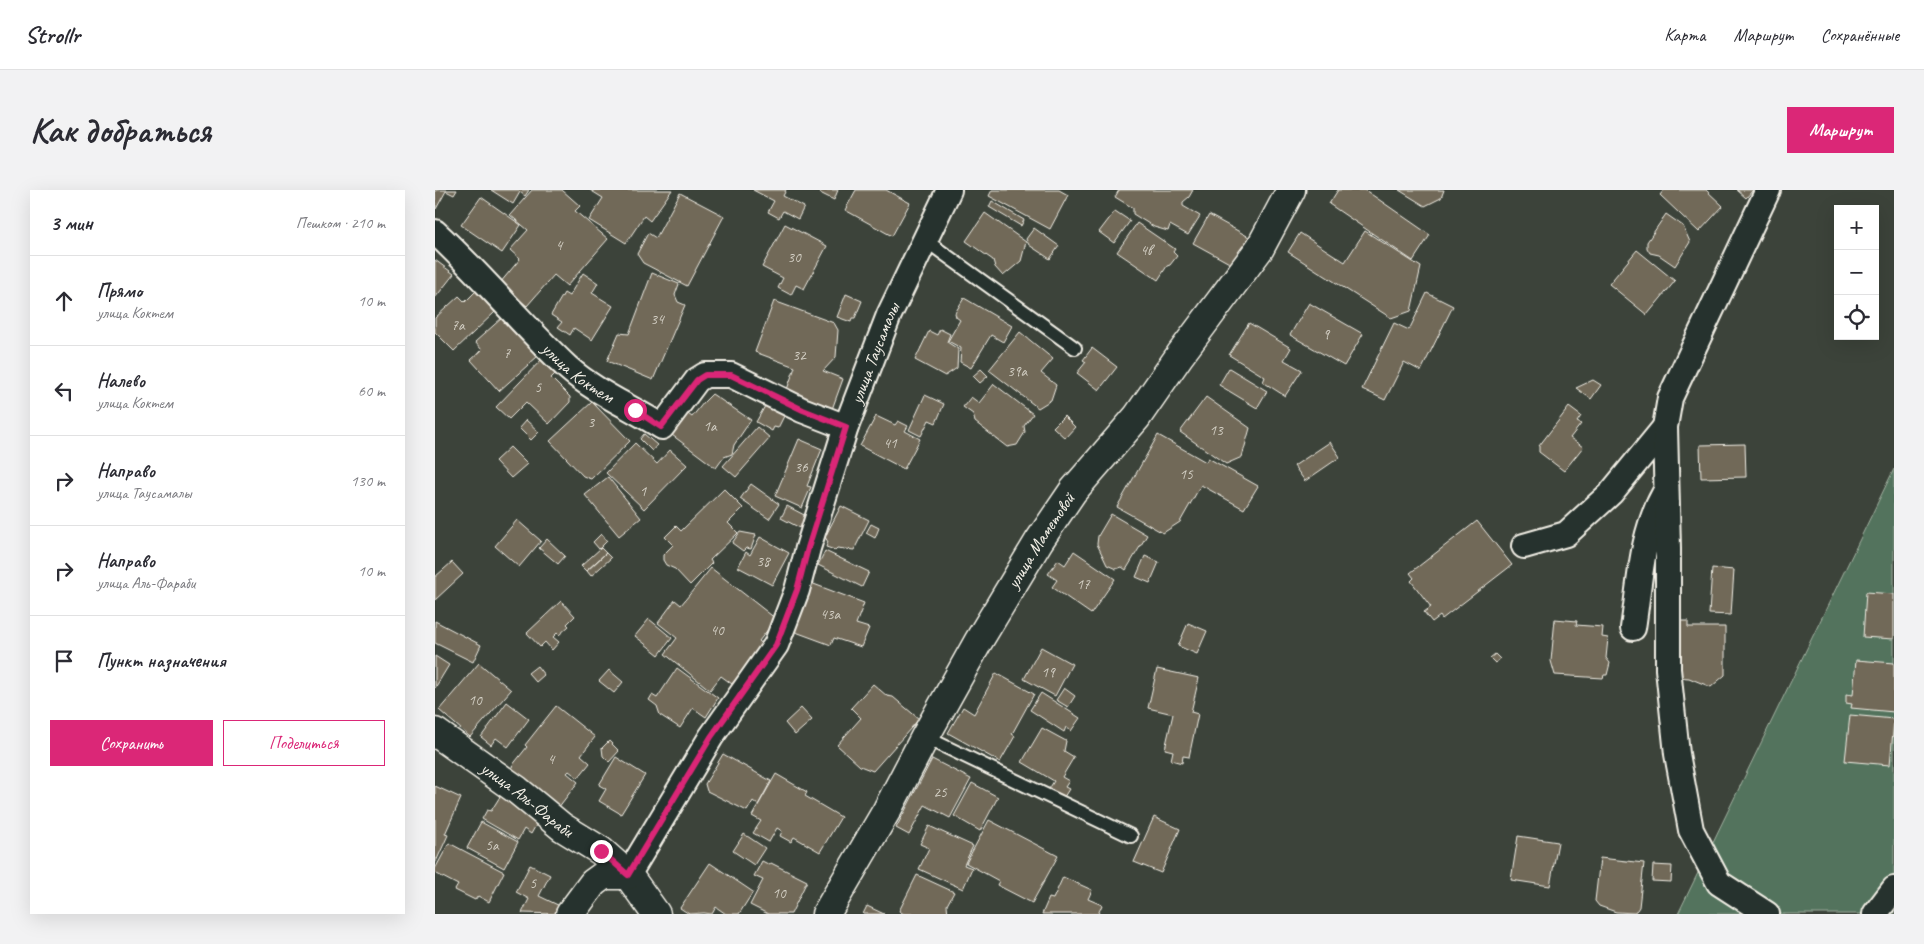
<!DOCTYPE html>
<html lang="ru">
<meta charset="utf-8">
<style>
body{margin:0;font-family:Caveat,sans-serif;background:#f2f2f3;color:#2b2b33}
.controls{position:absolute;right:15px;top:15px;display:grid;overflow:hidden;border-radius:0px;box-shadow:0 5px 20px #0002}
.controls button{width:45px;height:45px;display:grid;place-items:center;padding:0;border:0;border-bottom:1px solid #e1e1e2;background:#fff;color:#2b2b33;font:25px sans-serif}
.stop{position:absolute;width:15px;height:15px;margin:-11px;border:4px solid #db2777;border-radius:50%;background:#fff}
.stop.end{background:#db2777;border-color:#fff;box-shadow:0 1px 5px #0008}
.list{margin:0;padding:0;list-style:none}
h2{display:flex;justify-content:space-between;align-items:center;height:65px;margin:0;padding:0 20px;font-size:21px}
h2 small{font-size:16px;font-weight:400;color:#7c7c81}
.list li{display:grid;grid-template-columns:32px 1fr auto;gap:15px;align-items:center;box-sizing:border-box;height:90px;padding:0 20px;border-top:1px solid #e1e1e2}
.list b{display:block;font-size:19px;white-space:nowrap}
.list p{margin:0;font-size:16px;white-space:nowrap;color:#7c7c81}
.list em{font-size:16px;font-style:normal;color:#7c7c81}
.actions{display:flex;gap:10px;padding:15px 20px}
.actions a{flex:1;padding:11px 0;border:1px solid #db2777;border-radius:0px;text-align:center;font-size:18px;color:#db2777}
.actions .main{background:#db2777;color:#fff}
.icon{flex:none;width:28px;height:28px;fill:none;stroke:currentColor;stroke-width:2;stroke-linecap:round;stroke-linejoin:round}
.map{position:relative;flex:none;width:1459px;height:724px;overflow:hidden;border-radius:0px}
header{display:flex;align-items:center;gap:30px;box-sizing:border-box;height:70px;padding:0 25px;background:#fff;border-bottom:1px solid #e1e1e2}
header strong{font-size:24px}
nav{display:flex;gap:28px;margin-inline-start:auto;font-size:18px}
.intro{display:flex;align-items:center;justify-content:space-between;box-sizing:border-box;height:120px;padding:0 30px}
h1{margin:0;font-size:35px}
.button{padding:12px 22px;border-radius:0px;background:#db2777;color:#fff;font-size:18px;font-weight:700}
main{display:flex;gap:30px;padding:0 30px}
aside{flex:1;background:#fff;border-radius:0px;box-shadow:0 5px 20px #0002}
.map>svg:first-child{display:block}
</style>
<header>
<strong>Strollr</strong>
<nav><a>Карта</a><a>Маршрут</a><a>Сохранённые</a></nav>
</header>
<div class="intro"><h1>Как добраться</h1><a class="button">Маршрут</a></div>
<main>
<aside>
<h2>3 мин<small>Пешком · 210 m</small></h2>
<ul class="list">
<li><svg class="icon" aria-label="ahead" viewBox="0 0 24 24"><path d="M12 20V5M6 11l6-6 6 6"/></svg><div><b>Прямо</b><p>улица Коктем</p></div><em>10 m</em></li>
<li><svg class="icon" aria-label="left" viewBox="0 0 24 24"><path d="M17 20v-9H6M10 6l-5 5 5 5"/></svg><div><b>Налево</b><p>улица Коктем</p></div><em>60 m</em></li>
<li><svg class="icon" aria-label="right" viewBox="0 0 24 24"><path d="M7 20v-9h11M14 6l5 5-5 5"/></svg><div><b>Направо</b><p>улица Таусамалы</p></div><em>130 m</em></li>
<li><svg class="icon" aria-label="right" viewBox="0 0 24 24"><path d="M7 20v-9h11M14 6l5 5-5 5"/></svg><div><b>Направо</b><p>улица Аль-Фараби</p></div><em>10 m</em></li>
<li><svg class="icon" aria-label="arrive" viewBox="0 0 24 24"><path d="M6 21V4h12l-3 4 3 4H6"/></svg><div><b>Пункт назначения</b></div></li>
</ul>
<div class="actions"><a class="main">Сохранить</a><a>Поделиться</a></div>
</aside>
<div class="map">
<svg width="1459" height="724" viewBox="0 0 1459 724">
<rect width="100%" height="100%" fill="#3c433a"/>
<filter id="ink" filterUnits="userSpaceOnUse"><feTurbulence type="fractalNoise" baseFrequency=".02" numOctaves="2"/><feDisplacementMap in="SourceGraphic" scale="10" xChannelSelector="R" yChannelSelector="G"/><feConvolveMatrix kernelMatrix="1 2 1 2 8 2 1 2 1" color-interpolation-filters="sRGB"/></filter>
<g filter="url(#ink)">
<path fill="#52735d" stroke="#a3b2a2" d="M1459,279V724H1243Z"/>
<path fill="#716959" stroke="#f4f1e8" d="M0,0H22L19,5L11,1L1,19Z
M56,0H94L90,6L85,2L78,14Z
M97,0H127L145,16L140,21L173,49L132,96L119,85L92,116L65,93L85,69L75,60L93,40L75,25Z
M155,0H237L215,31L209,26L191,53L154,30L168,8Z
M318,0H351L348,6L369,17L363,29L348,21L344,28L333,22L339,11Z
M386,0H403L399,10L385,3Z
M421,0H451L475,13L457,46L410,20Z
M557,0H624L633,5L615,39L554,6Z
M684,0H758L754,7L748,12V16L765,26L753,45L735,35L733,41L719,37L698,24V18L680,7Z
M903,0H930L995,45L978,71L894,14Z
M964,0H1009L1006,8L990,16Z
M1229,0H1271L1288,16L1264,42L1225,5Z
M1302,0H1318L1311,8Z
M245,3L289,26L252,96L208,73L202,64L213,43L221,48Z
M46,7L86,35L67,63L26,35Z
M557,11L589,30L586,36L554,17Z
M680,21L695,31L679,53L664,42Z
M550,23L591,52L586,71L568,86L560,77L558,70L531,51Z
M1231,24L1248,36L1255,52L1240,76L1224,65L1215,63L1212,58V52Z
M774,25L814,47L798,75L758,53Z
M702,33L740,59L738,62L742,66L735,75L732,76L723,90L682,62Z
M350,34L392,56L369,99L361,95L356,105L343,98L348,88L327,77Z
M599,38L624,56L615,69L594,55L591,49Z
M930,41L986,77L976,121L956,128L853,62L865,43L910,72Z
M1202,60L1240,91L1212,125L1174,94Z
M0,70L19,84L0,108Z
M148,83L163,93L157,103L178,116L157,150L139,138L135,145L123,137L127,132L116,125L129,103L134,106Z
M217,83L244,94L240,105L243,112L250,115L218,190L172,171L184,143L194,144Z
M44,98L57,111L60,122L19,161L0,142V128L24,106L30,112Z
M992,103L1018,116L986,181L969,172L950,210L927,199L959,133L974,140Z
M411,104L427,111L420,128H417L416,132L402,127Z
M529,108L577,136L568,152L556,145L536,178L525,172L526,158L513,151L525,130L521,127L520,123Z
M339,111L399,133L403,140L401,167L388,181L408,189L396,222L350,205L360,177L320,162Z
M874,113L928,144L909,176L855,145Z
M68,127L103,166L64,201L36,170L47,160L40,152Z
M814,133L856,158L849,170L867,180L850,206L828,192L830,187L794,165Z
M505,139L515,144L512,152L523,159L522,178L510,186L480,170L494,141L502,145Z
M585,142L618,169L606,183L621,195L616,210L603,218L554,180Z
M657,158L682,177L664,200L642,183L651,172L648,170Z
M109,167L123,181L116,188L135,207V212L114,234L91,212L74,229L61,217Z
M794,178L832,201L822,218L784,195Z
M546,179L553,186L545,193L538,186Z
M1158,190L1166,195L1156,209L1141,198Z
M559,194L598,224L589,236L590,242L582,255L572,257L540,232L538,224L528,217L536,207L544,213Z
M277,204L316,230L299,255L297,264L289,267L281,278L233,242L249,221L257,227L269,212Z
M490,205L509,214L501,233L494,230L486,246L474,240Z
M771,207L815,238L807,267L791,274L745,242Z
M157,212L195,251L156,289L148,286L115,251Z
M330,216L349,226L343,238L339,237L337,241L321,232Z
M1134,217L1146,226L1142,232L1146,234L1135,248L1148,257L1129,281L1104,262V256Z
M441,226L460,235L463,231L473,236L470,241L485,249L469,279L425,256Z
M629,226L640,237L630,248L618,237Z
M91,230L104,242L96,250L84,238Z
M322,237L335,248L301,287L288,276Z
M209,244L222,255L217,261L205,249Z
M723,245L771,272L773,268L823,296L809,319L766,295L745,332L728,343L682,317Z
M364,249L387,259L372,296L376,297L367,318L340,306Z
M895,252L905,267L870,291L859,276Z
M200,253L222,274L235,260L252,275L209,319L171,283Z
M1310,254L1311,287L1266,288L1265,255Z
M75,257L92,274L76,288L60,271Z
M173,287L206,328L184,346L150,305Z
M316,294L344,314L334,329L305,309Z
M289,299L308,318L293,333L303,343L275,370L277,373L255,395L240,379L231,375L228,370V365L238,355L230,347L241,336L246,341Z
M352,316L373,327L367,339L346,328Z
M406,316L434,330L419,360L402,358L400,360L391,357L393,352L390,347Z
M676,324L712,345L691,380L687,377L681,379L672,375L662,354L663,346Z
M82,330L106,351L84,377L60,356Z
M1042,331L1077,375L1007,429L1005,426L997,432L989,422L996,417L976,391L979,388L975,383Z
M436,334L444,338L440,348L431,343Z
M305,342L321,345L316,359L311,358L308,361L297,353Z
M166,344L172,351L164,359L158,352Z
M325,347L354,363L337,395L303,377L311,362L315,365Z
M112,349L130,366L123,374L104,358Z
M166,358L171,363L151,381L146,376Z
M390,361L434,382L427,397L383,375Z
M639,361L680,389L656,424L617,397L622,390L613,384L623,370L630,375Z
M171,363L176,368L156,386L152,381Z
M710,366L724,372L715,393L701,387Z
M17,372L28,384L0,410V387Z
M276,378L341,429L324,451L329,455L297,494L286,486L275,500L230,464L242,448L223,433L240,410L246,415Z
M1277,378L1299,380L1296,425L1274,424Z
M376,393L429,413L421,434L434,438L426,457L399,448L396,455L358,441Z
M1431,402L1459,404V449L1428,447Z
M126,411L140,426L132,434L134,436L124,445L122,443L118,447L124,452L117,460L110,452L105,457L92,443Z
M214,429L237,448L224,465L200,446Z
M1120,429L1142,431L1141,435L1168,437L1167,447L1173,448L1171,468L1175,473L1172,485H1169L1168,488L1120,485L1116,471Z
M0,431L46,455L38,472L0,453Z
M1241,431H1253V437H1290V485L1276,497L1254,488L1240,487Z
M753,433L772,441L762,464L743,456Z
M606,457L637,474L620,506L589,489Z
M1060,464L1065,469L1060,473L1055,468Z
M0,466L14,475L0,498Z
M1421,470L1459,473V522L1416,518L1417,514L1411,513V504L1418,505Z
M44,473L76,500L35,547L4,520Z
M102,476L109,485L101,492L93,483Z
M242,478L283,508L271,527L258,518L245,538L225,525L222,516L214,510L217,505L222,508Z
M722,479L764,488L756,522L763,524L754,567L748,566L747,573L736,570L738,561L730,559L738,524L713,518Z
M174,480L188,492L179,503L164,491Z
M561,483L599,504L577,544L580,546L565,572L513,543L528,517L539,524Z
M438,494L452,506L458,507L484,529L438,581L425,576L402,555L426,528L416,518Z
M629,498L640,506L633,517L621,510Z
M606,503L645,528L636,541L631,537L629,542L595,520Z
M72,512L94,529L73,557L61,548L56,555L46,547Z
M121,516L160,547L146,565L155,573L143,588L134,581L132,583L143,592L123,618L80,584L77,576L92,557L90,555Z
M366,518L377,530L360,545L350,533Z
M1415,525L1459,529L1455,575L1410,571Z
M607,538L631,551L629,561L639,567L627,587L634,591L630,597L634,599L629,607L614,599L619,591L587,572Z
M174,551L184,561L174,572L168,566L167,558Z
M288,564L336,591L323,615L318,611L312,621L272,601L270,594Z
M181,567L210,585L186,624L164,611L171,599L164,595Z
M497,569L536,589L515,628L490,615L474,645L461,638Z
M341,584L372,602L370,606L406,627L385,662L359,647L356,652L345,646L347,641L342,638L334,652L318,643L326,631L317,626Z
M537,593L563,607L545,641L519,626Z
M0,596L26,608L10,644L13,645L0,674Z
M66,605L105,628L96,644L89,639L83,650L47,629L52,620L56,621Z
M719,627L745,639L726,683L699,672Z
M554,630L623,666L597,713L562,695L564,691L531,673Z
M46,632L83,652L69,678L32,658Z
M494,636L538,656L529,675L537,678L528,699L484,679L494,658L485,654Z
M309,644L330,658L319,675L298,661Z
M1083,646L1123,652L1115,696L1076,690Z
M14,653L69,682L54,712L43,706L40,710L20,700L23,695L0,683V679Z
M1165,668L1209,673L1204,717L1200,723L1181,722L1164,716L1160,711Z
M327,671L335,675L336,673L372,691L356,724H333L315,715L328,690L319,686Z
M275,673L318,702L304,724H291L281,717L277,724L269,723L254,724L245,718Z
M95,675L115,685L104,706L129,718L126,724L87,723L94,709L81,702Z
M1218,675L1237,676L1236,692L1217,691Z
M482,685L519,702L512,715L513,724H469L464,721Z
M628,687L657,700L653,709L667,715L663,724H607L614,708L618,709Z
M432,716L449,724H428Z"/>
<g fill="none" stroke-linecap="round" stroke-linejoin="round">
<defs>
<path id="service" d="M490,50L640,158
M490,547L696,646"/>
<g id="minor">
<path id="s1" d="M0,42C47,85 87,135 133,178C160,202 196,217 227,237L262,190L270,185H296L367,220L411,237"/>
<path d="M1089,356L1131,344L1176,303L1230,237"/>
<path d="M1198,438C1205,393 1206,344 1229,304"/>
<path id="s2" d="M193,685L276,547L341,455L362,400L373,358L411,237L454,125L514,0"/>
<path d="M1332,724L1284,693L1256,640L1242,564L1233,479V358L1230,237L1235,208L1333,0"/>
<path d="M1440,724L1459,699"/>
</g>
<g id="tertiary">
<path id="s3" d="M0,542L82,600L127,637L166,661L193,685L221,724"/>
<path d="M135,724L158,693L169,685H193"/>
<path id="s4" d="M391,724L452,620L490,547L543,452L604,351L638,301L702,227L745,165L825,58L856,0"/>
</g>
</defs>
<use href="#service" stroke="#f4f1e8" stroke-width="16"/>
<use href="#minor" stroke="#f4f1e8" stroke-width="28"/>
<use href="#tertiary" stroke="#f4f1e8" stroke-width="31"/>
<use href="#service" stroke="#26332d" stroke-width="12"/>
<use href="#minor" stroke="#26332d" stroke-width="24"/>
<use href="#tertiary" stroke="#26332d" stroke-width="28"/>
</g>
</g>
<g fill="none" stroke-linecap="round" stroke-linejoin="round" filter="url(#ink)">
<path stroke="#db2777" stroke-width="6" d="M166,661L193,685L276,547L341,455L362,400L373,358L411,237L368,220L296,185H270L262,190L226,237L200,220"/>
</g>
<g text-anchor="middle" stroke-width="4" stroke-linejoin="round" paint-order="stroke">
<g font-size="15" fill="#d3cfc4">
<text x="124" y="60">4</text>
<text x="711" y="65">4в</text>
<text x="359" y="72">30</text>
<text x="222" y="134">34</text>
<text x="23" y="140">7а</text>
<text x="891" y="149">9</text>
<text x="72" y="168">7</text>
<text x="364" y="170">32</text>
<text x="582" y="186">39а</text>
<text x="103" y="202">5</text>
<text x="156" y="237">3</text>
<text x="275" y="241">1а</text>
<text x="781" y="245">13</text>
<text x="455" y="258">41</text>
<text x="366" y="282">36</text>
<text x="751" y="289">15</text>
<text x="208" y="306">1</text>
<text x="328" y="376">38</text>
<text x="648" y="399">17</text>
<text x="395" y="429">43а</text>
<text x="282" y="445">40</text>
<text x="613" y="487">19</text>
<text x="40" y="515">10</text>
<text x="116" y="574">4</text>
<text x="505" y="607">25</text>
<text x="57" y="660">5а</text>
<text x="98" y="698">5</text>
<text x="344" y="708">10</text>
</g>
<g font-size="18" fill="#f4f1e8" stroke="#26332d">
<text dy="6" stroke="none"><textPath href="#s2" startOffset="582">улица Таусамалы</textPath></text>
<text dy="6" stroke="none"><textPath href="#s1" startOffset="201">улица Коктем</textPath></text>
<text dy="6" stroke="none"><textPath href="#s4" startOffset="431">улица Маметовой</textPath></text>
<text dy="6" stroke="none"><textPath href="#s3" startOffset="114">улица Аль-Фараби</textPath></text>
</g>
</g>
</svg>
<div class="controls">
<button>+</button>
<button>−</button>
<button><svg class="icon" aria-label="locate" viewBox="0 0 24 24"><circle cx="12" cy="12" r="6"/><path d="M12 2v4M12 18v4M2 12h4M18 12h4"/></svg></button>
</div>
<div class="stop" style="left:200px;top:220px"></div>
<div class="stop end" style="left:166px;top:661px"></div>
</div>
</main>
